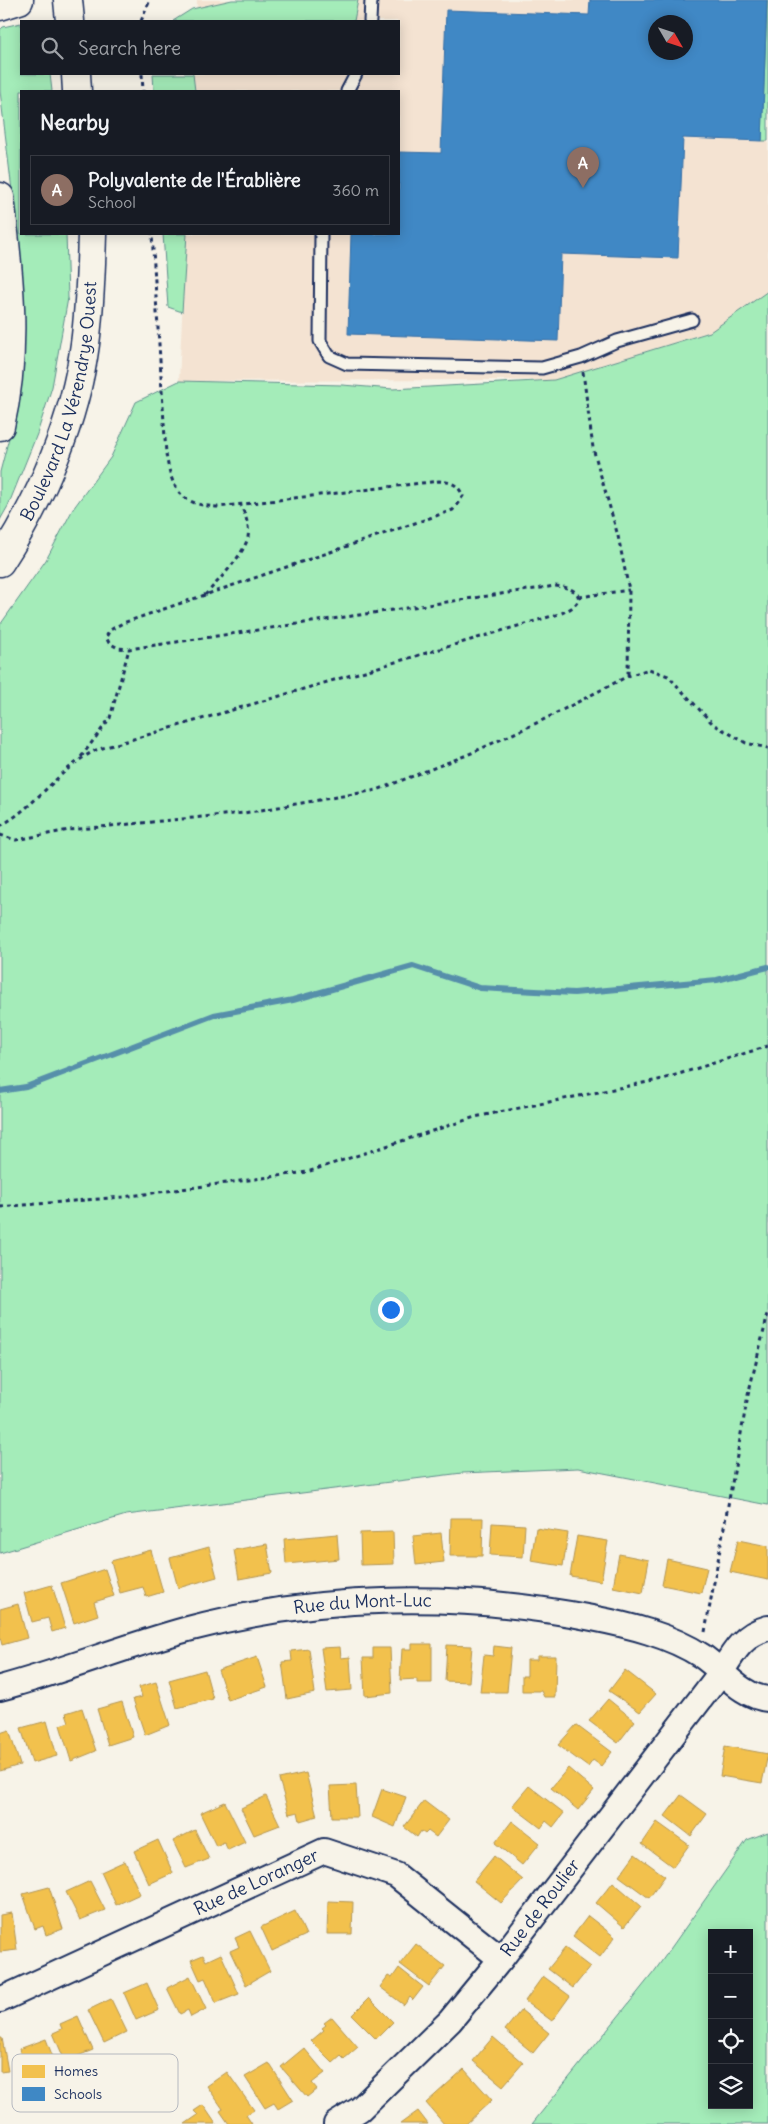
<!DOCTYPE html>
<meta charset="utf-8">
<style>
body{margin:0;font-family:Delius,sans-serif;background:#242831;color:#f1f3f6}
.controls{position:absolute;right:15px;bottom:15px;display:grid;overflow:hidden;border-radius:0px;box-shadow:0 2px 12px #0003}
.controls button{width:45px;height:45px;display:grid;place-items:center;padding:0;border:0;border-bottom:1px solid #363941;background:#171b24;color:#f1f3f6;font:25px sans-serif}
.compass{position:absolute;left:648px;top:15px;width:45px;height:45px;border-radius:50%;background:#171b24;box-shadow:0 2px 12px #0003;rotate:129deg}
.you{position:absolute;left:390px;top:1309px;width:18px;height:18px;margin:-12px;border:4px solid #fff;border-radius:50%;background:#1a73e8;box-shadow:0 0 0 8px #1a73e833}
.badge{display:grid;place-items:center;width:32px;height:32px;border-radius:50%;background:#1f6fb2;color:#fff;font-size:16px;font-weight:700}
.pin{position:absolute;translate:-50% -41px;filter:drop-shadow(0 1px 2px #0008)}
.pin::after{content:'';position:absolute;top:26px;width:18px;height:15px;background:inherit;clip-path:polygon(0 0,100% 0,50% 100%)}
.list{margin:0;padding:0;list-style:none}
h2{display:flex;justify-content:space-between;align-items:center;height:65px;margin:0;padding:0 20px;font-size:21px}
h2 small{font-size:16px;font-weight:400;color:#9ea1a6}
.list li{display:grid;grid-template-columns:32px 1fr auto;gap:15px;align-items:center;box-sizing:border-box;height:70px;margin:0 10px 10px;padding:0 10px;border:1px solid #363941;border-radius:0px}
.list b{display:block;font-size:19px;white-space:nowrap}
.list p{margin:0;font-size:16px;white-space:nowrap;color:#9ea1a6}
.list em{font-size:16px;font-style:normal;color:#9ea1a6}
.icon{flex:none;width:28px;height:28px;fill:none;stroke:currentColor;stroke-width:2;stroke-linecap:round;stroke-linejoin:round}
.map{position:relative;flex:none;width:768px;height:2124px;overflow:hidden}
.search{position:absolute;background:#171b24;box-shadow:0 2px 12px #0003;left:20px;top:20px;width:380px;height:55px;display:flex;align-items:center;gap:12px;box-sizing:border-box;padding:0 18px;border-radius:0px;color:#9ea1a6;font-size:19px}
.panel{position:absolute;background:#171b24;box-shadow:0 2px 12px #0003;left:20px;top:90px;width:380px;height:145px;border-radius:0px}
.map>svg:first-child{display:block}
</style>
<div class="map">
<svg width="768" height="2124" viewBox="0 0 768 2124">
<rect width="100%" height="100%" fill="#f7f3e8"/>
<filter id="ink" filterUnits="userSpaceOnUse"><feTurbulence type="fractalNoise" baseFrequency=".02" numOctaves="2"/><feDisplacementMap in="SourceGraphic" scale="10" xChannelSelector="R" yChannelSelector="G"/><feConvolveMatrix kernelMatrix="1 2 1 2 8 2 1 2 1" color-interpolation-filters="sRGB"/></filter>
<g filter="url(#ink)">
<path fill="#f4e3d2" fill-rule="evenodd" d="M197,0H767L762,141H768V314L554,380L179,381L186,234H399V91H193V74H399V21H196ZM656,22H686V52H656Z"/>
<path fill="#a4ecb9" stroke="#608e8c" fill-rule="evenodd" d="M232,0H358L354,21H173L192,9Z
M767,0H768V141H762Z
M21,23V74H50L52,91H21V234H66L68,298L52,387L37,434L8,506L0,520V472L10,434L18,240L0,91V30L3,27Z
M153,74H193L195,91H154Z
M163,234H187L182,312L168,307Z
M768,291V1505L578,1468L462,1473L126,1515L0,1553V625L46,560L73,509L111,457L136,402L179,381L342,385L393,389L554,380L710,332Z
M768,1832V2124H532L654,1972L747,1840ZM712,1933H749V2105H712Z"/>
<path fill="#f2c14e" stroke="#b29553" d="M451,1518H483L482,1556H450Z
M492,1523L525,1525L523,1557L490,1555Z
M536,1528L568,1533L563,1566L531,1561Z
M393,1532L394,1564L361,1565L360,1533Z
M441,1533L444,1562L416,1565L413,1536Z
M337,1534L339,1559L286,1564L284,1539Z
M577,1536L608,1541L601,1581L570,1576Z
M738,1540L768,1546V1580L730,1572Z
M267,1544L272,1573L239,1579L234,1550Z
M209,1547L217,1577L178,1588L170,1558Z
M151,1550L163,1592L146,1597L143,1587L120,1593L111,1561Z
M619,1554L649,1560L643,1593L613,1587Z
M667,1559L707,1568L701,1593L662,1585Z
M105,1569L114,1596L94,1602L98,1615L74,1623L61,1583Z
M52,1585L65,1628L52,1632L48,1618L32,1622L24,1593Z
M18,1604L27,1638L2,1645L0,1637V1609Z
M412,1644H432V1683H417V1679L400,1680L402,1649H412Z
M447,1645L472,1646L469,1682L445,1681Z
M494,1646L511,1648L507,1692H480L484,1655L493,1656Z
M340,1647L341,1658L350,1657L352,1690L327,1692L321,1648Z
M373,1648H390L392,1693L365,1696L363,1658H373Z
M309,1649L315,1693L287,1699L282,1662L292,1661L291,1651Z
M537,1656H556L555,1697H544L541,1691H522V1676H527V1660H537Z
M257,1657L267,1687L228,1700L218,1670Z
M205,1670L213,1699L177,1708L169,1680Z
M625,1670L656,1694L640,1712L609,1691Z
M156,1682L170,1725L145,1735L133,1699L142,1697L139,1687Z
M608,1699L635,1721L618,1743L589,1721Z
M122,1702L133,1737L108,1745L97,1709Z
M82,1708L96,1751L71,1761L60,1725L69,1722L66,1713Z
M47,1721L57,1756L32,1763L21,1728Z
M576,1725L612,1752L601,1766L593,1760L588,1767L558,1745Z
M9,1730L20,1765L0,1771V1733Z
M725,1746L768,1754L762,1783L720,1776Z
M568,1768L594,1790L578,1810L551,1788Z
M306,1773L317,1816L300,1821L298,1812L289,1814L279,1779Z
M356,1785L358,1817H332L330,1786Z
M529,1786L564,1813L553,1827L546,1821L541,1828L512,1806Z
M382,1789L406,1797L395,1827L372,1817Z
M681,1795L707,1814L691,1836L665,1816Z
M266,1796L280,1825L254,1835L241,1808Z
M424,1801L449,1820L436,1837L428,1831L425,1834L421,1831L417,1837L404,1827Z
M225,1802L245,1842L228,1850L224,1842L216,1846L200,1813Z
M512,1821L540,1843L522,1865L495,1843Z
M657,1822L689,1845L673,1867L642,1844Z
M195,1830L209,1859L186,1868L173,1841Z
M158,1840L173,1873L149,1884L134,1851Z
M635,1854L665,1876L649,1898L619,1876Z
M494,1856L523,1880L501,1903L474,1881Z
M125,1861L140,1894L116,1905L101,1872Z
M90,1881L105,1910L80,1920L66,1892Z
M613,1882L641,1906L624,1927L596,1903Z
M49,1887L63,1929L46,1935L43,1926L35,1929L23,1894Z
M328,1901L353,1902L352,1934H327Z
M295,1911L306,1935L272,1951L261,1927Z
M12,1913L17,1950L0,1952V1915Z
M588,1916L615,1937L600,1957L573,1936Z
M250,1931L270,1971L246,1985L230,1951L239,1947L235,1938Z
M416,1944L445,1966L429,1986L400,1964Z
M565,1948L590,1967L573,1988L548,1969Z
M221,1954L239,1994L216,2003L205,1978L200,1980L191,1960L203,1955L206,1961Z
M399,1968L423,1987L413,2000L410,1997L404,2005L380,1987L388,1976L392,1978Z
M190,1976L206,2009L191,2017L188,2010L180,2014L167,1988Z
M543,1976L570,1996L552,2021L525,2001Z
M147,1983L159,2010L136,2020L124,1993Z
M369,1998L393,2022L376,2039L352,2015Z
M111,1999L127,2032L104,2043L88,2010Z
M521,2010L549,2033L533,2053L505,2030Z
M78,2016L93,2050L65,2061L53,2033L62,2029L60,2024Z
M332,2017L358,2047L344,2059L341,2056L333,2063L311,2041L324,2030L322,2028L326,2025L324,2023Z
M493,2037L523,2063L503,2086L473,2061Z
M0,2038H2L8,2071L0,2072Z
M46,2039L59,2073L52,2076L51,2072L29,2081L19,2049Z
M304,2048L325,2073L312,2083L317,2089L307,2097L281,2067Z
M269,2063L293,2100L278,2109L274,2103L265,2108L245,2077Z
M464,2069L492,2100L466,2124H444L426,2103Z
M227,2072L254,2110L246,2115L252,2124H229L220,2111L223,2109L207,2086Z
M203,2105L216,2124H185L198,2115L194,2111Z
M418,2111L428,2124H400Z"/>
<path fill="#3f88c5" stroke="#346da6" fill-rule="evenodd" d="M590,0H767L762,141L683,138L678,258L561,254L558,341L348,334L351,234H399V152L441,153L446,10L589,15ZM656,22H686V52H656Z"/>
<g fill="none" stroke-linecap="round" stroke-linejoin="round">
<path stroke="#578faa" stroke-width="6" d="M0,1091L26,1087L214,1015L293,1000L413,966L480,988L574,993L717,980L768,967"/>
<defs>
<path id="service" d="M370,21L371,0
M347,91L356,74
M321,234L320,341L329,356L347,364L542,368L581,357L617,341L692,320"/>
<g id="minor">
<path id="s1" d="M0,1688C64,1671 125,1646 188,1629C319,1594 460,1592 592,1618C628,1625 670,1635 702,1656C723,1670 741,1697 768,1699"/>
<path id="s2" d="M0,2000L324,1851L396,1875L501,1959"/>
<path id="s3" d="M336,2124L360,2109L450,2021L501,1959L722,1671C734,1651 744,1634 768,1628"/>
</g>
<path id="tertiary" d="M0,6L19,0"/>
<g id="secondary">
<path d="M68,0L70,21"/>
<path d="M76,74L77,91"/>
<path d="M0,197C9,274 18,349 0,426"/>
<path id="s4" d="M0,562C42,498 75,420 85,344C90,307 91,270 92,234"/>
</g>
</defs>
<use href="#service" stroke="#1b2f5e" stroke-width="15"/>
<use href="#minor" stroke="#1b2f5e" stroke-width="28"/>
<use href="#tertiary" stroke="#1b2f5e" stroke-width="31"/>
<use href="#secondary" stroke="#1b2f5e" stroke-width="31"/>
<path stroke="#1b2f5e" stroke-width="3" stroke-dasharray="4 4" stroke-linecap="butt" d="M141,21L150,0
M142,74L143,91
M583,372L593,448L618,536L629,590L628,676
M205,595C218,581 244,555 248,537C250,527 245,514 241,506
M579,597L629,590
M81,757L110,718L129,649
M0,826C37,806 57,770 96,750L559,614C587,604 584,588 555,586L129,649L118,648L109,643L106,637L110,630L123,623L453,510L463,496C458,484 451,482 439,481L218,507C180,505 172,490 166,454L152,234
M0,835L16,840L69,830L244,813L377,790L467,755L541,721L628,676L649,669L668,676L713,724L746,743L768,748
M0,1207L123,1197L307,1172L475,1117L663,1079L768,1046
M705,1632L748,1395L768,1314"/>
<use href="#service" stroke="#f7f3e8" stroke-width="11"/>
<use href="#minor" stroke="#f7f3e8" stroke-width="24"/>
<use href="#tertiary" stroke="#f7f3e8" stroke-width="28"/>
<use href="#secondary" stroke="#f7f3e8" stroke-width="28"/>
</g>
</g>
<g text-anchor="middle" stroke-width="5" stroke-linejoin="round" paint-order="stroke">
<g font-size="18" fill="#1b2f5e" stroke="#f7f3e8">
<text dy="6" stroke="none"><textPath href="#s4" startOffset="174">Boulevard La Vérendrye Ouest</textPath></text>
<text dy="6" stroke="none"><textPath href="#s1" startOffset="374">Rue du Mont-Luc</textPath></text>
<text dy="6" stroke="none"><textPath href="#s2" startOffset="282">Rue de Loranger</textPath></text>
<text dy="6" stroke="none"><textPath href="#s3" startOffset="299">Rue de Roulier</textPath></text>
</g>
</g>
<rect x="12" y="2054" width="166" height="58" rx="8" fill="#f7f3e8" stroke="#b5b8bf" stroke-width="1"/>
<rect x="22" y="2065" width="23" height="13" fill="#f2c14e"/>
<rect x="22" y="2087" width="23" height="14" fill="#3f88c5"/>
<g font-size="14" fill="#1b2f5e">
<text x="54" y="2076">Homes</text>
<text x="54" y="2099">Schools</text>
</g>
</svg>
<div class="controls">
<button>+</button>
<button>−</button>
<button><svg class="icon" aria-label="locate" viewBox="0 0 24 24"><circle cx="12" cy="12" r="6"/><path d="M12 2v4M12 18v4M2 12h4M18 12h4"/></svg></button>
<button><svg class="icon" aria-label="layers" viewBox="0 0 24 24"><path d="M12 4l9 5-9 5-9-5zM3 14l9 5 9-5"/></svg></button>
</div>
<svg class="compass" viewBox="-18 -18 36 36"><path d="M0-13l5 13h-10z" fill="#e53935"/><path d="M0 13l5-13h-10z" fill="#9ea1a6"/></svg>
<div class="you"></div>
<div class="pin badge" style="left:583px;top:188px;background:#8d6e63">A</div>
<div class="search"><svg class="icon" aria-label="search" viewBox="0 0 24 24"><circle cx="10" cy="10" r="6"/><path d="M15 15l6 6"/></svg>Search here</div>
<section class="panel">
<h2>Nearby<small></small></h2>
<ul class="list">
<li><span class="badge" style="background:#8d6e63">A</span><div><b>Polyvalente de l'Érablière</b><p>School</p></div><em>360 m</em></li>
</ul>
</section>
</div>
